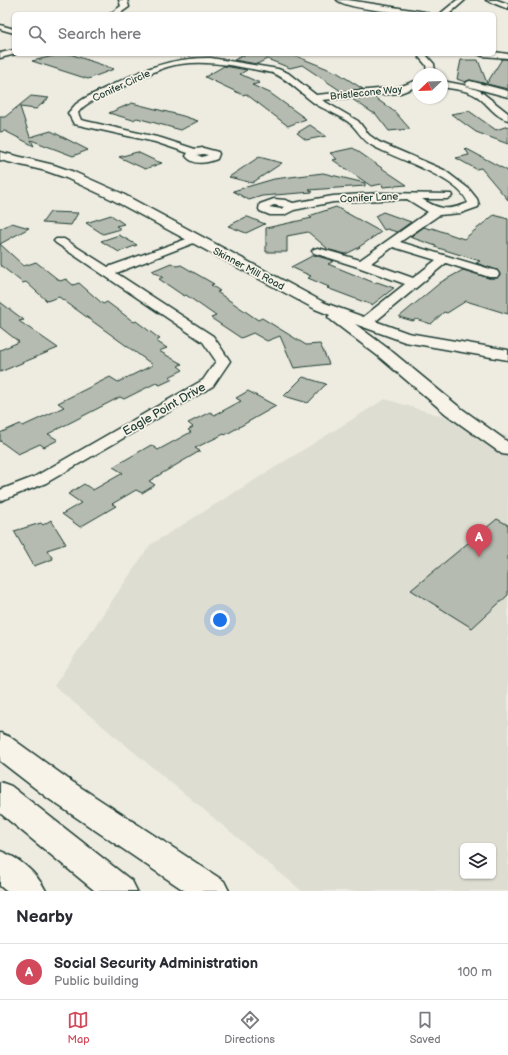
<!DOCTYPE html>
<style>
body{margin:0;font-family:"Balsamiq Sans",sans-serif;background:#f2f2f3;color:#2b2b33}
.controls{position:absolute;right:12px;bottom:12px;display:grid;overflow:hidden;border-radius:6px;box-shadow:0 1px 3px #0004}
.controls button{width:36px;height:36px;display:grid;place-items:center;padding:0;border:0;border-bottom:1px solid #e1e1e2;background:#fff;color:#2b2b33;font:20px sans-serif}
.compass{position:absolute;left:412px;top:68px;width:36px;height:36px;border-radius:50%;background:#fff;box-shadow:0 1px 3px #0004;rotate:247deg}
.you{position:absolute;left:220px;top:620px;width:14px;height:14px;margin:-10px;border:3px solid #fff;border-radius:50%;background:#1a73e8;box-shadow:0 0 0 6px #1a73e833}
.badge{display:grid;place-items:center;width:26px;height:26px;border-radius:50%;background:#d1495b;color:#fff;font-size:13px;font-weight:700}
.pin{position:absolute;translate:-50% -33px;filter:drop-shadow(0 1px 2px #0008)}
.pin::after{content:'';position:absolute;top:21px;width:14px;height:12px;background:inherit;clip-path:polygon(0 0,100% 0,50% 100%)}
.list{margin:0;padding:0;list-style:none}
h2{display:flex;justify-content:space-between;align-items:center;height:52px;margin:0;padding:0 16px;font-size:17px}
h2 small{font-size:13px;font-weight:400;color:#7c7c81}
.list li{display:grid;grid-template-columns:26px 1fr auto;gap:12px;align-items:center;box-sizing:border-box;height:56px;padding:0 16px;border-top:1px solid #e1e1e2}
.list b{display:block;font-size:15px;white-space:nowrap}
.list p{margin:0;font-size:13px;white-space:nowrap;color:#7c7c81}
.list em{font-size:13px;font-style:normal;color:#7c7c81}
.icon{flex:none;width:22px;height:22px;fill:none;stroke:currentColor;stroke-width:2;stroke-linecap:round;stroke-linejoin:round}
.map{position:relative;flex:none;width:508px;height:891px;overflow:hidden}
.search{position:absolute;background:#fff;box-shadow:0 1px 3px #0004;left:12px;right:12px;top:12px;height:44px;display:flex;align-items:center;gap:10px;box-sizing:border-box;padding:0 14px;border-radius:6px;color:#7c7c81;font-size:15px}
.sheet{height:108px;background:#fff}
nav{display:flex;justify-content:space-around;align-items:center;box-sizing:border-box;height:56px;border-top:1px solid #e1e1e2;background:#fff;font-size:11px;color:#7c7c81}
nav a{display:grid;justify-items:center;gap:2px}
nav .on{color:#d1495b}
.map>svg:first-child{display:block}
</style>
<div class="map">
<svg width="508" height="891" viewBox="0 0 508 891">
<rect width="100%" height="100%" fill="#eeece1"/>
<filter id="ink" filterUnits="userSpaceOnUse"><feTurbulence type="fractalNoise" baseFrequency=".025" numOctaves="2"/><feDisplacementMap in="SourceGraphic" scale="8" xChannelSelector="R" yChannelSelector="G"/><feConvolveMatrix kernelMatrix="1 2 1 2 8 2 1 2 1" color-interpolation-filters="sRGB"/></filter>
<g filter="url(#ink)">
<path fill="#ddddd2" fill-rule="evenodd" d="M385,399L508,436V891H302L54,686L150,545ZM463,846H493V876H463Z"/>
<path fill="#b5bbb0" stroke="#1f3d34" d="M62,54H70L114,69L88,79L32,61Z
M246,54H291L338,73L363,89L341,91L302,65L290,68L267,59L257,64L234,60Z
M502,59H508V89L470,80L465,82L457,79L461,60H478L487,83Z
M224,66L247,70L240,74L260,83L252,85L270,93L306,119L288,126L246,94L243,95L205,77Z
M31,96L49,98L36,109L20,107L30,137L51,131L88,150L73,156L31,140L34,146L5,131L0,132V117H5Z
M374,97L395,112L410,129L389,131L375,113H373L352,99Z
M132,103L183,116L198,121L181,130L137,118L133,120L109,113Z
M469,111L496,130L508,126V144L476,132L451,114Z
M310,125L326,136L306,140L297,133Z
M353,148L389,173L407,185L383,187L382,184L371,186L333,160L337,159L330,153Z
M465,148L508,171V200L481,168L476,169L456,158L469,155Z
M137,152L156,161L162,163L145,169L119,157Z
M259,157L282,163L252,183L229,177Z
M323,173L365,183V186L309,190L313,192L262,196L249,200L233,191L274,179Z
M336,207L381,232L359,247H360L346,254L326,249L327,248L308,232L287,236V252H266V228L312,218L309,216Z
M50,212L78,213L71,225L42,223Z
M383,212L411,222L397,232L387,229L384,230L375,216Z
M111,215L124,224L116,226L121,229L103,234L86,223Z
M494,215L508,219V314L466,301L447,313L444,312L431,324L416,319L413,321L399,317L441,282L463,270L489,278H497L500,275L497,270L476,263L480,261L435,247L436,246L410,237L424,227L430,229L432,228L464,239Z
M246,217H248L265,224L246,233L228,226Z
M12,223L29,228L0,244V229Z
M119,235L137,245L119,252L101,241Z
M0,244L24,266L36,262L60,281L66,279L73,285L79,283L103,304L107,302L134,322L136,321L160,339L156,341L167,348L159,351L182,364L178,366L183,370L169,377L173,379L160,385L156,383L124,399L120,397L48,434L58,440L44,447L40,444L18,454L0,441V433L20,424L23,426L64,407L58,403L110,377L118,382L153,365L59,297L47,301L26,282L23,283L0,265Z
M314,255L334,261L328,264L375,283L377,282L394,288L372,305L327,288L329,287L308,278L311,276L291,267Z
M171,263L177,266L181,265L214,284L211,285L220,291L217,292L258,320L262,318L306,345L320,344L329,364L294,368L280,336L267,341L253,333L241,338L211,318L216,316L186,295L184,296L159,279L163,277L152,271Z
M0,302L24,320L19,321L58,348L0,372V350L19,342L0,327Z
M303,377L326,384L308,403L284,396Z
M248,391L276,406L225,435L224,434L195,448L200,451L149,481L155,485L142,493L136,490L112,504L116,506L80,527L62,514L81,503L68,494L84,484L93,490L123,473L113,467L151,445L158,450L191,432L188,430L193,427L188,423L210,412L215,415L241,401L236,398Z
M497,519L508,525V595L472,628L411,590Z
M51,520L66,544L47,550L53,559L34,566L14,531L41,523L43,525Z"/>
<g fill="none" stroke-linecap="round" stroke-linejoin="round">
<defs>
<path id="minor" d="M119,0H127L129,7L119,14H110L121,6Z
M337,0H348L425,12L429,14C412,14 348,10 337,0Z
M457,0H465L449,14H440Z
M486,0H497L508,4V9Z
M0,25L14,29V33L0,29Z
M14,50V54H16L0,58V53Z
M494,52L508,54V58L482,56L478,54H494Z
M419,54H427V56L434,64L435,72L434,74H425L427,71L426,65L419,57Z
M211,58L278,69L288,73L316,95L399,87L418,80V86L400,93L322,100L358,121L369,135L379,142L444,170L469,189L477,199L479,205L478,207L461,213L439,215L400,242L497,271L499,274L497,277H489L446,263L371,325H361L360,322L361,319L405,284L358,267L314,253L312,251L314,249L318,248L360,260L428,212L407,199L333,202L294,210L284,215H270L260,211L259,209L260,204L274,199L285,200L293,203L333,196L379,193L451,194L452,196L447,199H422C440,210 448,211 468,203C460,178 396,159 373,146C363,141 359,132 352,125C342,116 328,111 317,105C302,95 290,80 273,73C239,67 201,57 167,67C147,73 130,84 111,93C100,98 85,102 78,113L81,120L161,138L195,149L203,148L218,152L219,154L217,159C206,163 194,166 186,156L188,153L155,142L74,124L68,113L76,104L85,98C129,77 160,57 211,58ZM203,154L208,155L202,157L197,155ZM274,205L284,207L281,209L269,207ZM393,247L436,260L413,278L371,263Z
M442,81L463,85L480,91L508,113V120C495,117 488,104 478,97C468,90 454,89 442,87Z
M470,81L508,91V97L467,86L466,84L467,82Z
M195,236L199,237L201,239L199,241L116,273L213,336L230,361L213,386L46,483L0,501V490L34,477L203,380L216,361L203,342L56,243L54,241L56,239H64L108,267Z"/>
<path id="tertiary" d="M0,152L54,165L74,172L121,193L325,303L408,333L508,350V360L405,342L355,324L390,350L458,406L508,442V455L502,454L446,414L378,356L331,320L328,317L330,315L315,309L111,199L66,178L46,171L0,160Z"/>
<path id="motorway" d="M0,733L10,737L71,781L224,881L229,891H185L49,799L0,761Z
M0,782L11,786L132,881L137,891H95L0,813Z
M0,851C18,857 37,873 46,891H6L0,886Z"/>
</defs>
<use href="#minor" stroke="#1f3d34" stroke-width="3"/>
<use href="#tertiary" stroke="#1f3d34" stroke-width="3"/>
<use href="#motorway" stroke="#1f3d34" stroke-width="3"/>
<use href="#minor" fill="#f7f3e8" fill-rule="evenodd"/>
<use href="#tertiary" fill="#f7f3e8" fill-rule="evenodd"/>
<use href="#motorway" fill="#f7f3e8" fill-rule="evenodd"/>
</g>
</g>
<g text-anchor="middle" stroke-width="3.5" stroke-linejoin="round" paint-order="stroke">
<g font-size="10" fill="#1f3d34" stroke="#f7f3e8">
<text transform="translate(121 85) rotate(-25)" y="4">Conifer Circle</text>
<text transform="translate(366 92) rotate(-6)" y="4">Bristlecone Way</text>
<text transform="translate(369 197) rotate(-3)" y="4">Conifer Lane</text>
<text transform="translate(249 268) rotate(28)" y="4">Skinner Mill Road</text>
</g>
<g font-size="12" fill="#1f3d34" stroke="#f7f3e8">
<text transform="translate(164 409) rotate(-30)" y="4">Eagle Point Drive</text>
</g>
</g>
</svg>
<div class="controls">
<button><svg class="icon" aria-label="layers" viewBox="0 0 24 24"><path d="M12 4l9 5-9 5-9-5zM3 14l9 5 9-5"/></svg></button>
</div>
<svg class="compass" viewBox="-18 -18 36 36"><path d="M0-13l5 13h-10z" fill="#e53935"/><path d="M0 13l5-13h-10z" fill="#7c7c81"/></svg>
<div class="you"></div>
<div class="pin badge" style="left:479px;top:557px">A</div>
<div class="search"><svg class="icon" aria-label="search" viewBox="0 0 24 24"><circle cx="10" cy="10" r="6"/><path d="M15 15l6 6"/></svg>Search here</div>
</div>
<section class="sheet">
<h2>Nearby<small></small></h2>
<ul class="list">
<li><span class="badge">A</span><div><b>Social Security Administration</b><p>Public building</p></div><em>100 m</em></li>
</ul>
</section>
<nav>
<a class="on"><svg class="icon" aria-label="map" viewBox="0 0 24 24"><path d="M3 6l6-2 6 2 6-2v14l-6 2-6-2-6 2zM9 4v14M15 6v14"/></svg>Map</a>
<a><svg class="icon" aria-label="directions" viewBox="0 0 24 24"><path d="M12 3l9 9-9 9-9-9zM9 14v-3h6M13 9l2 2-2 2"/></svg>Directions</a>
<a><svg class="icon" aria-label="saved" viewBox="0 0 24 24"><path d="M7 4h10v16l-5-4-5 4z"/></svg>Saved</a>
</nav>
